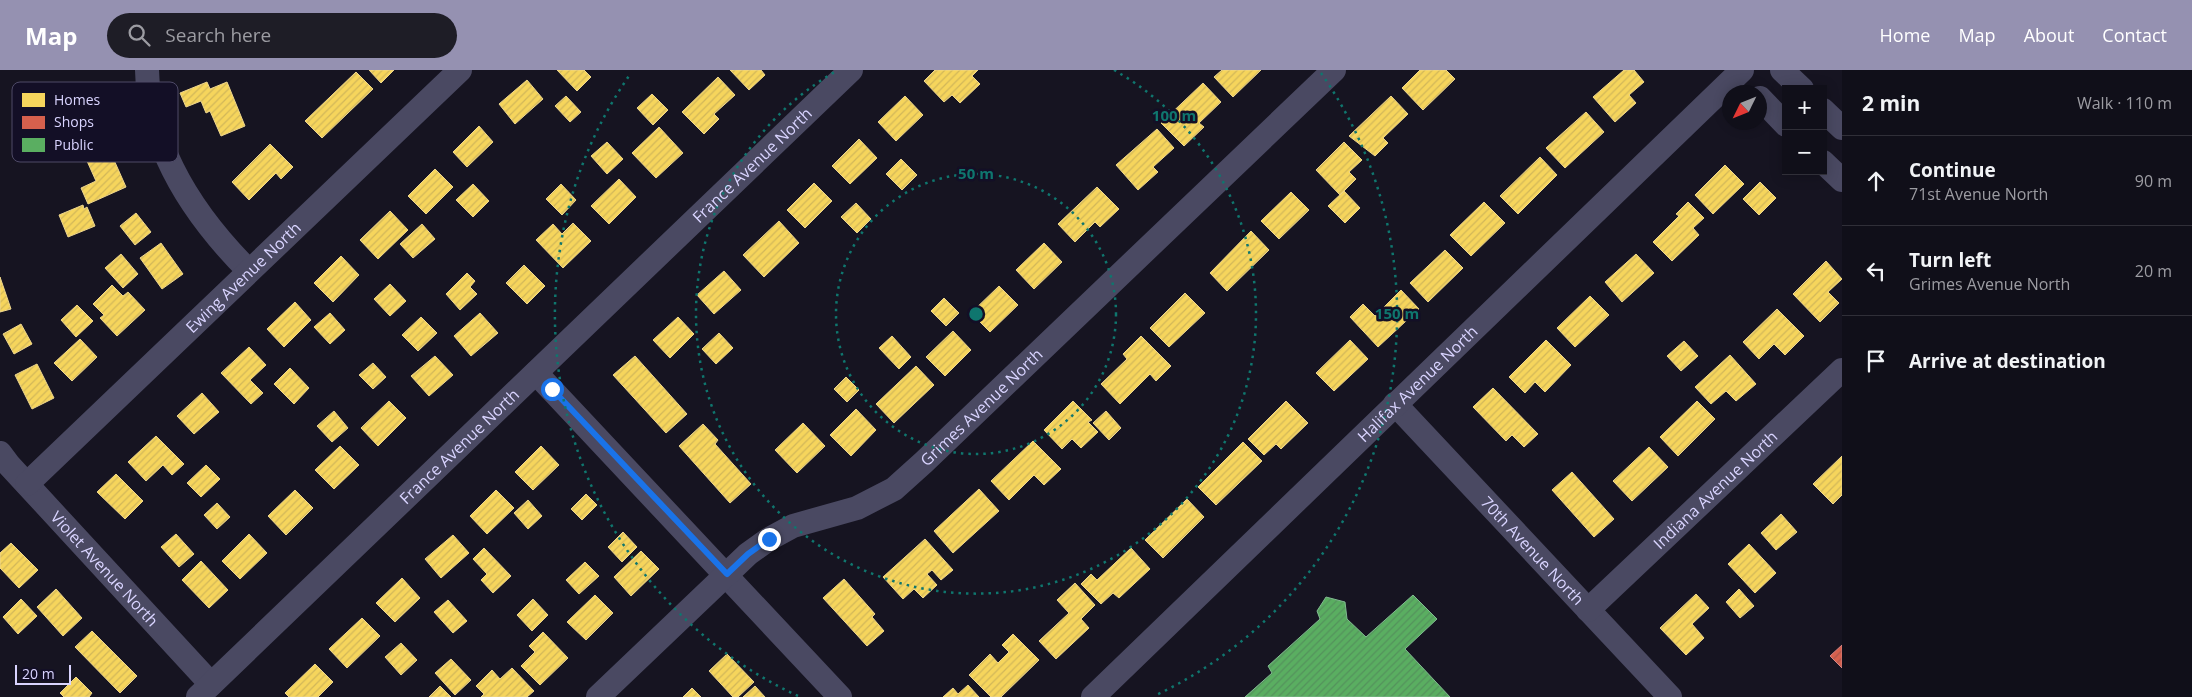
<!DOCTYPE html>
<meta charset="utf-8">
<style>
body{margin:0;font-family:"Open Sans",sans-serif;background:#1e1d26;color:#f1f3f6}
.controls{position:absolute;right:15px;top:15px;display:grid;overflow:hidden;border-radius:0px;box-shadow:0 2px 12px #0003}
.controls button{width:45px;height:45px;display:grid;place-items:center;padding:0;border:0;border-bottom:1px solid #302f38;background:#100f19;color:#f1f3f6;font:25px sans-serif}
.compass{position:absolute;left:1722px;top:15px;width:45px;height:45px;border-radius:50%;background:#100f19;box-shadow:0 2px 12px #0003;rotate:227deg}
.scale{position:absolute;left:15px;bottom:12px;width:56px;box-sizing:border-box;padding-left:5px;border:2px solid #d9d4ff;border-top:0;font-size:14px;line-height:18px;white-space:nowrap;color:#d9d4ff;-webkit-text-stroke:4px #130f26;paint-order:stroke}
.stop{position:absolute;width:15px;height:15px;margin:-11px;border:4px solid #1a73e8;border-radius:50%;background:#fff}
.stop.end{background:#1a73e8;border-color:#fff;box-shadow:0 1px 5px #0008}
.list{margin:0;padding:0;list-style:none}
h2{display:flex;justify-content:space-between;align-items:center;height:65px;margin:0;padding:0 20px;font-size:21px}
h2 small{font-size:16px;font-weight:400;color:#9c9ca2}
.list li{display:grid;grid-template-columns:32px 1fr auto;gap:15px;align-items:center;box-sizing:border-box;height:90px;padding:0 20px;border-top:1px solid #302f38}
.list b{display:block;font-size:19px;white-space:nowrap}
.list p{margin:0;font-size:16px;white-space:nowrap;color:#9c9ca2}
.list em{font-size:16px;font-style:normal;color:#9c9ca2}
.icon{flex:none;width:28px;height:28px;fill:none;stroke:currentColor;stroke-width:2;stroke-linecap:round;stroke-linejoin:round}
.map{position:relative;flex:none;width:1842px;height:627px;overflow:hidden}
header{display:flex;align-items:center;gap:30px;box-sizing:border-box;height:70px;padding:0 25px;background:#9591b1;color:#fff}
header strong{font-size:24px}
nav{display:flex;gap:28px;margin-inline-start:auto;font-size:18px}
.search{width:350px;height:45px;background:#1e1d26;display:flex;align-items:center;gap:12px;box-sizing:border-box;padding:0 18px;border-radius:28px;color:#9c9ca2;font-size:19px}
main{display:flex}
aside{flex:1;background:#100f19}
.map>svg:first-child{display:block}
</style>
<header>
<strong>Map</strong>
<div class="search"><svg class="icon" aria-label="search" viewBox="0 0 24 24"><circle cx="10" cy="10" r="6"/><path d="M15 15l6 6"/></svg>Search here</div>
<nav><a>Home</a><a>Map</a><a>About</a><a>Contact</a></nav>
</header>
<main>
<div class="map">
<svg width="1842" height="627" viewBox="0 0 1842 627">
<defs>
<pattern id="homes-hatch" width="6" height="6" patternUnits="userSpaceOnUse" patternTransform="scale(1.25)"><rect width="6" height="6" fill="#f6d55c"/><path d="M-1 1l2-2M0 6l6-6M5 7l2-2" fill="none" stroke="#d2b759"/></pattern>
<pattern id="shops-hatch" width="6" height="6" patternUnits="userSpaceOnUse" patternTransform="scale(1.25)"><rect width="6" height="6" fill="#d6604d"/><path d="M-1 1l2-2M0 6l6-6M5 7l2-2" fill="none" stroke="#a9564d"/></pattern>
<pattern id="public-hatch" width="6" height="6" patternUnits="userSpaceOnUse" patternTransform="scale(1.25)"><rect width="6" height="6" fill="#5aae61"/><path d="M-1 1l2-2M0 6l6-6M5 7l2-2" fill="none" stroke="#54925c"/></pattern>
</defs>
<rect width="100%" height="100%" fill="#161421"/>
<path fill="url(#homes-hatch)" stroke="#edd58d" d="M369,0H394L381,13Z
M557,0H584L591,7L577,21Z
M730,0H761L765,5L749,20Z
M935,0H978L972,6L980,14L960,33L952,25L944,32L924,11Z
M1222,0H1261L1233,27L1214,7Z
M1420,0H1446L1455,9L1423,40L1402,18Z
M1624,0H1634L1644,12L1629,25L1636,33L1615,52L1593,27Z
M356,2L373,19L322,68L305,51Z
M718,7L735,25L714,44L719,49L704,64L682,42Z
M527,10L543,29L515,54L499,34Z
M207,12L210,19L227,12L245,56L221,66L210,41L206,43L201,31L186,37L180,23Z
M1203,13L1221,32L1199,53L1204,57L1184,76L1161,53Z
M652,24L668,40L653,55L637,38Z
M566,26L581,42L570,52L555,36Z
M905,26L923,45L896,71L878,52Z
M1391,26L1408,44L1383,68L1388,73L1375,86L1349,66Z
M1586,42L1604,62L1565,98L1546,78Z
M479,56L493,72L467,97L453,82Z
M659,57L683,83L656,108L632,83Z
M1157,59L1174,78L1153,97L1158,102L1138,120L1116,95Z
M859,69L877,88L850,114L832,96Z
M607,72L623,89L607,104L591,86Z
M1344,72L1362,90L1349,102L1356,109L1340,125L1316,100Z
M270,74L293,97L281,109L276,103L249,130L232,112Z
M110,81L126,117L88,134L81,118L96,111L87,91Z
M1540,87L1557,105L1518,144L1500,126Z
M901,89L917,105L902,120L886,104Z
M1725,95L1744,114L1713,144L1695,125Z
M435,99L453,117L426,144L408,126Z
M619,109L636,127L609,154L591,136Z
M1760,112L1776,128L1759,145L1743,129Z
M814,113L832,131L805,158L787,140Z
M473,114L489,131L473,147L456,130Z
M561,114L576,130L562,145L546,129Z
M1097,117L1119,139L1100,157L1095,152L1075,172L1058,154Z
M1344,121L1360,138L1345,153L1328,136Z
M1291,122L1309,140L1279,169L1261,151Z
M1484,132L1505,153L1471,186L1450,165Z
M1688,132L1704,148L1693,158L1699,165L1672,191L1653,172L1679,146L1676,144Z
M856,133L871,149L857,163L841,147Z
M83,135L84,139L87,137L95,156L68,167L59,145Z
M390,141L408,160L378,189L360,170Z
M136,143L151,162L135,175L120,156Z
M779,151L799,173L764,207L743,185Z
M573,153L591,171L563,198L536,170L553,154L562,164Z
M422,154L435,169L413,188L400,174Z
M1251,161L1269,180L1227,221L1210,203Z
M161,173L183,204L162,219L140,188Z
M1044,173L1062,192L1034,219L1016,200Z
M1445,180L1463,198L1428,232L1410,213Z
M121,184L138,204L123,218L105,198Z
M1636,184L1654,203L1622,232L1605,212Z
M341,186L359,205L333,232L314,213Z
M1826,191L1842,209L1828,222L1839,233L1820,252L1793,224Z
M524,195L545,216L527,234L506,213Z
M724,201L741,220L714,244L697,225Z
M467,203L475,211L470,217L477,224L460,240L446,224Z
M0,207L11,239L0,242Z
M390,214L406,231L390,246L374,229Z
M112,215L123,226L128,222L145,240L117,266L100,248L104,245L93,234Z
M999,216L1018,235L990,262L971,243Z
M1401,220L1419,239L1378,277L1350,247L1363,234L1375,246Z
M1185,223L1205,243L1169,277L1150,258Z
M1590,226L1609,245L1575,277L1557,258Z
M944,228L959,243L946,256L931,241Z
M295,232L311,250L284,277L267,259Z
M77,235L93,251L76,267L61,250Z
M1777,239L1804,266L1785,285L1774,274L1759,289L1743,272Z
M330,243L345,260L330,274L314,257Z
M480,243L498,263L471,286L454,266Z
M421,247L437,263L418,281L402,265Z
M678,247L694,264L670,288L653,270Z
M21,254L32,274L14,284L3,264Z
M953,261L971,280L945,306L926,287Z
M719,263L733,278L716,294L702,279Z
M892,266L911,287L899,299L879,278Z
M1141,266L1171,296L1156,311L1150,304L1120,334L1101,314L1127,289L1123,284Z
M80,269L97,287L72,311L54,293Z
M1350,270L1368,289L1334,321L1316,303Z
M1546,270L1571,295L1545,322L1535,312L1525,323L1509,307Z
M1684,271L1698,286L1681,301L1667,286Z
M249,277L266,295L250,310L263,323L251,334L221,303Z
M1730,285L1756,314L1736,331L1726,321L1711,334L1695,317Z
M435,286L453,305L429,326L411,306Z
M635,286L687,344L666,363L613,305Z
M373,293L386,307L373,319L359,305Z
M37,294L54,328L32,339L15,305Z
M916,296L934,315L894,353L876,334Z
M290,298L309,318L294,334L274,314Z
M846,307L859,320L847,332L834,319Z
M1493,318L1538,364L1524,377L1512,365L1506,371L1473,337Z
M202,323L219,342L194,364L177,346Z
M389,331L406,348L378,376L361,358Z
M1073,331L1092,350L1088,352L1098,362L1081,378L1072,369L1062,379L1044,360Z
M1286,331L1308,353L1281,379L1276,374L1264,385L1248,369Z
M1697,331L1715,349L1678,386L1660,367Z
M856,339L876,360L851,386L830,365Z
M334,341L348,358L332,372L317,356Z
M1106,341L1121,358L1109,370L1093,353Z
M803,353L825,376L797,403L775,380Z
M703,354L718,370L715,374L751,414L730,433L679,376Z
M156,366L184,394L172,405L163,395L146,411L128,392Z
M1033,371L1061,399L1044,415L1034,405L1009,430L991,411Z
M1243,372L1262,391L1216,435L1198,417Z
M340,376L359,395L334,419L315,400Z
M541,376L559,395L533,420L515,402Z
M1649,377L1668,397L1632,431L1613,411Z
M1842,386V425L1833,434L1813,414Z
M206,395L220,409L201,427L187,413Z
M1572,402L1614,449L1594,467L1552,420Z
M116,404L143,431L125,449L97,422Z
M979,419L999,441L953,483L934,461Z
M295,420L313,438L286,465L268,446Z
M496,420L514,438L487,464L470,446Z
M586,424L597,435L582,450L571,439Z
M1187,429L1204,447L1163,488L1145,470Z
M528,430L542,446L528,459L514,443Z
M217,433L230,447L217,459L204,445Z
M1781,444L1797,462L1776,480L1761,463Z
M623,462L637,477L622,492L608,477Z
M176,464L194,484L179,497L161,477Z
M249,464L267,483L240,509L222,491Z
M453,465L469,483L441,508L425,489Z
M925,469L953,500L941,510L932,500L927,504L937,515L923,528L914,519L903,529L883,507Z
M11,473L38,500L19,518L0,498V483Z
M1749,474L1776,503L1755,523L1728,494Z
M484,478L511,506L493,523L481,510L487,504L473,489Z
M1131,478L1150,499L1119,528L1113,523L1101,534L1081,514L1091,504L1097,510Z
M641,481L659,499L631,526L614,507Z
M201,491L228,520L209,538L182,510Z
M585,492L599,506L579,524L566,510Z
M402,508L420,528L395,552L376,533Z
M844,509L875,544L872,547L884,561L867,576L823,528Z
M1075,513L1095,535L1081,549L1089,558L1056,589L1039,571L1069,543L1057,530Z
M56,519L82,548L63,566L37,537Z
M1739,519L1754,536L1740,548L1726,532Z
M1696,524L1709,538L1692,554L1704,568L1686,585L1660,558Z
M595,525L613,543L586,570L567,552Z
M21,529L37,546L18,564L3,547Z
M533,529L548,545L532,561L517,545Z
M448,530L467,551L453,563L434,542Z
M362,548L380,566L347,598L329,579Z
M92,561L137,606L120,623L75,577Z
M543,562L568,588L540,615L521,596L535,582L529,576Z
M1013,564L1039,590L1001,627H991L969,605L990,584L998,593L1009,582L1002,575Z
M401,573L417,590L401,605L385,587Z
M727,584L754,612L738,627H733L709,601Z
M451,589L471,610L455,625L435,603Z
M315,594L333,612L318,627H289L285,623Z
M512,598L534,621L527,627H481L484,624L476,616L492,600L500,609Z
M76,607L92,623L89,627H64L60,623Z
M968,615L979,627H943L953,618L958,624Z
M440,616L451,627H429Z
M755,616L765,627H743Z
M692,618L701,627H683Z"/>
<path fill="url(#shops-hatch)" stroke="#d78382" d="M1842,575V598L1830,586Z"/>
<path fill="url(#public-hatch)" stroke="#80b990" d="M1413,525L1437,549L1405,579L1450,627H1245L1272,603L1268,596L1320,549L1317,541L1326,527L1345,532L1347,549L1366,567Z"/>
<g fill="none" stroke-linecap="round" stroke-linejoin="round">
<g stroke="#4a4962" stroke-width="24">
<path d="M147,0C149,79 195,147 249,201"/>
<path d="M1782,0L1802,19"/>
<path d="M1760,28L1786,55"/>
<path d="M1823,40L1842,58"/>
<path d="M1823,92L1842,110"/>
<path d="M536,303L840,627"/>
<path id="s1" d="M1395,334L1670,627"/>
<path id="s2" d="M0,383L9,395L211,614"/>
<path id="s3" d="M27,414L460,0"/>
<path id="s4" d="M1588,540L1842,300"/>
<path id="s5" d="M198,627L851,0"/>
<path id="s6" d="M598,627L748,484L769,469L793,456L857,438L894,419L924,392L1334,0"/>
<path id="s7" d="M1093,627L1742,0"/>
</g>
</g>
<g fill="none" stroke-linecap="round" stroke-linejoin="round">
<path stroke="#1a73e8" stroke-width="6" d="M552,319L727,504L748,484L769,469"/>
</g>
<g fill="none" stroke="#0f766e" stroke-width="2.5" stroke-dasharray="2.5 5">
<circle cx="976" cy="244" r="140"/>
<path d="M1114 0A280 280 0 1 1 838 0"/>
<path d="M798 626A421 421 0 0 1 631 3M1321 3A421 421 0 0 1 1154 626"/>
</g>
<g text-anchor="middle" stroke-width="5" stroke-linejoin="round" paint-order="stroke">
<g font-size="16" fill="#d9d4ff" stroke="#130f26">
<text dy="6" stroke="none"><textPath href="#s5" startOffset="768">France Avenue North</textPath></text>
<text dy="6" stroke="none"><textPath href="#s3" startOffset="299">Ewing Avenue North</textPath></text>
<text dy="6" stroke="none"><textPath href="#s7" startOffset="451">Halifax Avenue North</textPath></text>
<text dy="6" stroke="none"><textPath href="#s6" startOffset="488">Grimes Avenue North</textPath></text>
<text dy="6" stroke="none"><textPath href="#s5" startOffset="362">France Avenue North</textPath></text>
<text dy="6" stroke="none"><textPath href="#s4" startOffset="175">Indiana Avenue North</textPath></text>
<text dy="6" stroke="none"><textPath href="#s1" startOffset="201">70th Avenue North</textPath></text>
<text dy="6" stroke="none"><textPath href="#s2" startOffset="156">Violet Avenue North</textPath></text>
</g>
</g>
<rect x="12" y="12" width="166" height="80" rx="8" fill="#130f26" stroke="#4e4a67" stroke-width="1"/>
<rect x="22" y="23" width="23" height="14" fill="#f6d55c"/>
<rect x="22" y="46" width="23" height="13" fill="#d6604d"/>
<rect x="22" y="68" width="23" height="14" fill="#5aae61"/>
<g font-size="14" fill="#d9d4ff">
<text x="54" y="35">Homes</text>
<text x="54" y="57">Shops</text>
<text x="54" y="80">Public</text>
</g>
<circle cx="976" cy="244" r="8" fill="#0f766e" stroke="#130f26" stroke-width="2.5"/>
<g font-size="15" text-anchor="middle" font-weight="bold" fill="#0f766e" stroke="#130f26" stroke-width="5" stroke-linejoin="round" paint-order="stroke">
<text x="1174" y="51">100 m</text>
<text x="976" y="109">50 m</text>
<text x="1397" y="249">150 m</text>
</g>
</svg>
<div class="controls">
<button>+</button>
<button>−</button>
</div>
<svg class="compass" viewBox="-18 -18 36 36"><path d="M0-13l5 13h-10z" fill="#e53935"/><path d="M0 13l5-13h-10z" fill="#9c9ca2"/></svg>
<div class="scale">20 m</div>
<div class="stop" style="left:552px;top:319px"></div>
<div class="stop end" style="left:769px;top:469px"></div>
</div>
<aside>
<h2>2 min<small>Walk · 110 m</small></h2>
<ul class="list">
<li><svg class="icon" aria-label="ahead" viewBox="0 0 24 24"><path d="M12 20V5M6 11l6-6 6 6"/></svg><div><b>Continue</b><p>71st Avenue North</p></div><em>90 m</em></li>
<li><svg class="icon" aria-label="left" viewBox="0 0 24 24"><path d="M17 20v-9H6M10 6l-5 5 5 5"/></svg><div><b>Turn left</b><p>Grimes Avenue North</p></div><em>20 m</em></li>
<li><svg class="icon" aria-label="arrive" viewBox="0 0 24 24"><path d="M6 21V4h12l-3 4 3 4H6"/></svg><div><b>Arrive at destination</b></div></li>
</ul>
</aside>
</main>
